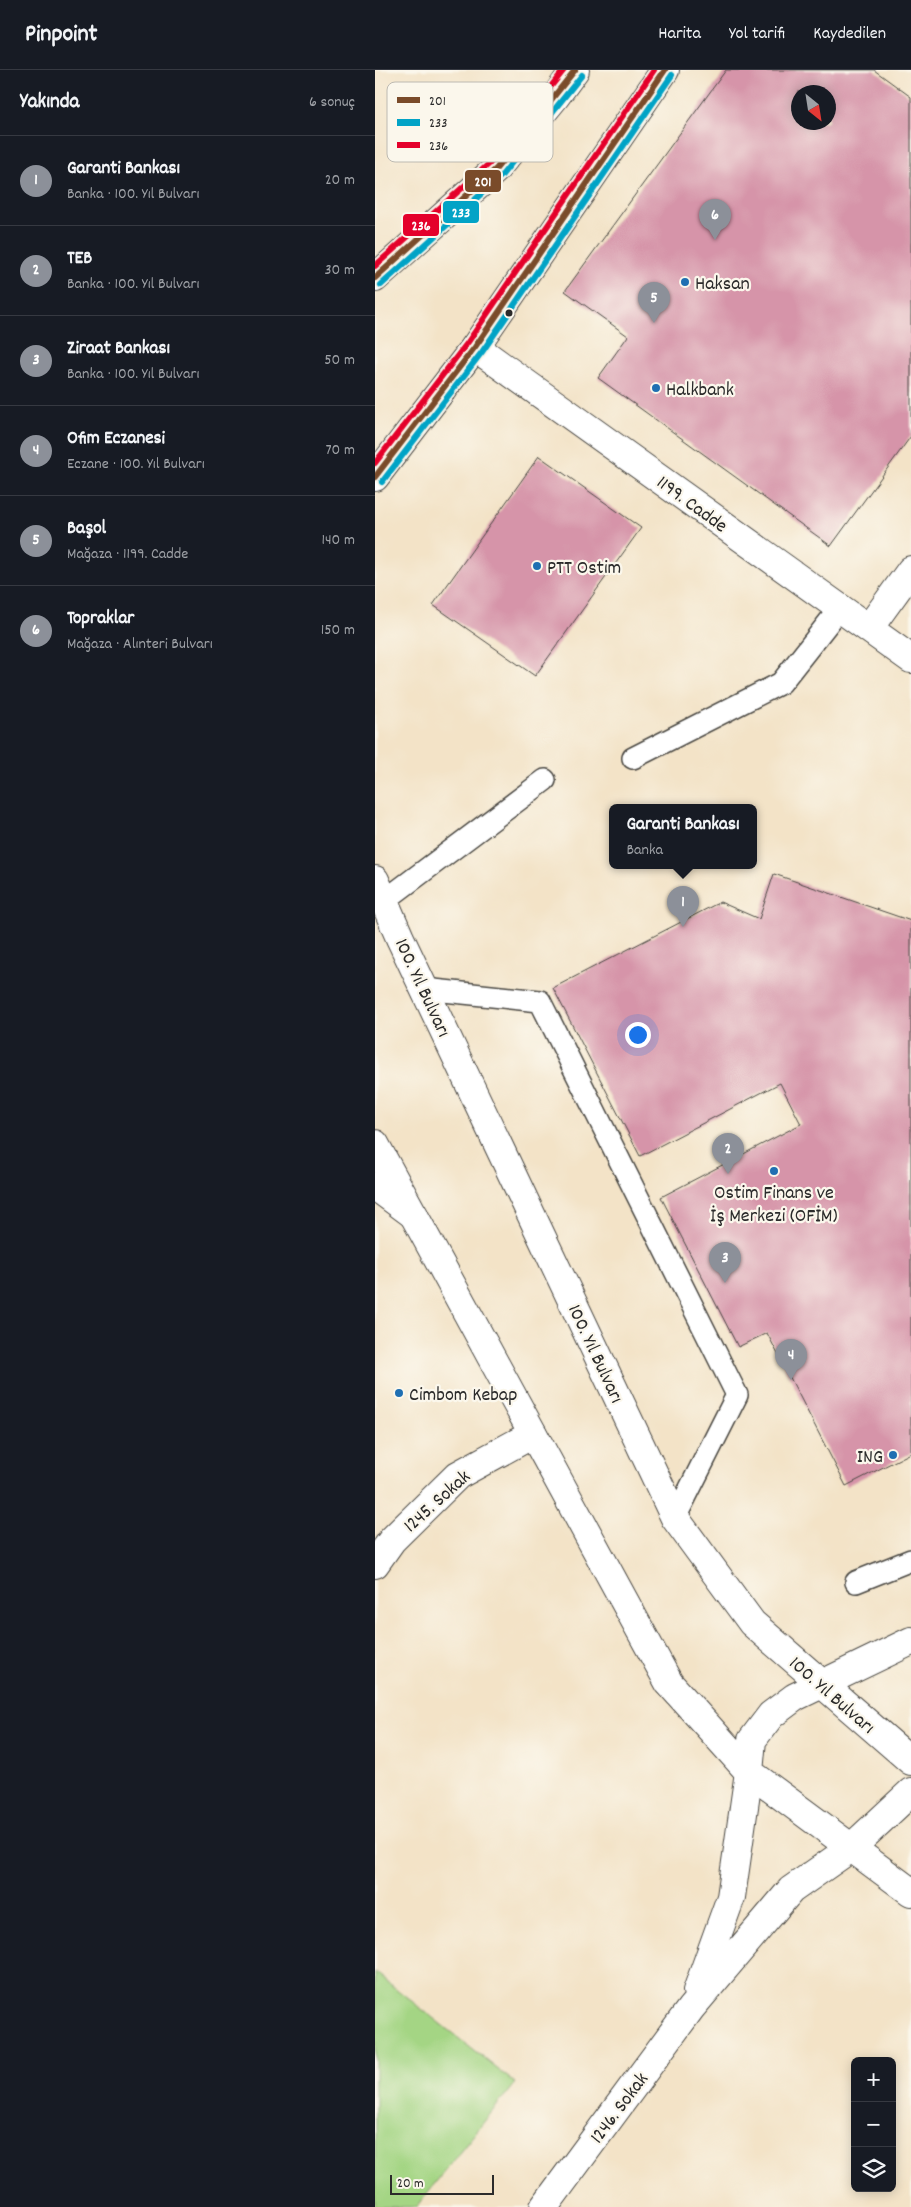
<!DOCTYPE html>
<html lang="tr">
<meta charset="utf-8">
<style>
body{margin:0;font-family:Dekko,sans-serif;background:#20242c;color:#f1f3f6}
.controls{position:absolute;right:15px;bottom:15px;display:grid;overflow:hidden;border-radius:8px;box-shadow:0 2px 12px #0003}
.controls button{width:45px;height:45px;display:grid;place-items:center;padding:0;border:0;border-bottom:1px solid #363941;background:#171b24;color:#f1f3f6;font:25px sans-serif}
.compass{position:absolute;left:416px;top:15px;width:45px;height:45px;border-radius:50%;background:#171b24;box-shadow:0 2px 12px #0003;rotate:150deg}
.scale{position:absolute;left:15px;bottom:12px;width:104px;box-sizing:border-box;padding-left:5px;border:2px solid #2b2b2b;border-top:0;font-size:14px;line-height:18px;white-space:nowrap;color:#2b2b2b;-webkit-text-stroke:4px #fbf7ec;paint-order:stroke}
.you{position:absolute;left:262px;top:964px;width:18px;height:18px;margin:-12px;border:4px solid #fff;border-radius:50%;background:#1a73e8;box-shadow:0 0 0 8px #1a73e833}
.badge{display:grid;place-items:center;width:32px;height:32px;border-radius:50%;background:#8c9099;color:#fff;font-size:16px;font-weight:700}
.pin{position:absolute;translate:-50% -41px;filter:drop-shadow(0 1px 2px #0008)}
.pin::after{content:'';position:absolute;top:26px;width:18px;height:15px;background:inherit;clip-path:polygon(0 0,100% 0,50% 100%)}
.popup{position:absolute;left:234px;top:734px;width:148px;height:65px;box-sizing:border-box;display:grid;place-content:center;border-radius:8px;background:#171b24;filter:drop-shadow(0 1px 4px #0005);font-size:16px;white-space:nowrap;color:#9ea1a6}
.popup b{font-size:19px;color:#f1f3f6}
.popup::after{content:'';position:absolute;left:50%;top:100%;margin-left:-10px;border:10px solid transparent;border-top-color:#171b24}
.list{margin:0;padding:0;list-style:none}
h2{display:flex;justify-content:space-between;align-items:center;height:65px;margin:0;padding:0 20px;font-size:21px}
h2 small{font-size:16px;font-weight:400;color:#9ea1a6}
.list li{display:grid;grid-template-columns:32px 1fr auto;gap:15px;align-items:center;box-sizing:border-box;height:90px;padding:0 20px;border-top:1px solid #363941}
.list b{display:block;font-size:19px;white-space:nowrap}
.list p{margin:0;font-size:16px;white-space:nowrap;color:#9ea1a6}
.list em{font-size:16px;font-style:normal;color:#9ea1a6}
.icon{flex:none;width:28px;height:28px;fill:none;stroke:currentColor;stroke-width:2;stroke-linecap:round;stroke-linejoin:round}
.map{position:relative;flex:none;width:536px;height:2137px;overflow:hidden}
header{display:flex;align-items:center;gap:30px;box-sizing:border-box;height:70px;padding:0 25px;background:#171b24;border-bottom:1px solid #363941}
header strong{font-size:24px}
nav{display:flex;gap:28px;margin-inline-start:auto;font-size:18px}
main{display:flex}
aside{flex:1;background:#171b24}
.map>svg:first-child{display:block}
</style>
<header>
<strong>Pinpoint</strong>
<nav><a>Harita</a><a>Yol tarifi</a><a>Kaydedilen</a></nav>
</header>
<main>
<aside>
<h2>Yakında<small>6 sonuç</small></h2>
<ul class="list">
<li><span class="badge">1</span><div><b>Garanti Bankası</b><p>Banka · 100. Yıl Bulvarı</p></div><em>20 m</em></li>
<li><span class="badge">2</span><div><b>TEB</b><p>Banka · 100. Yıl Bulvarı</p></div><em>30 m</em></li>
<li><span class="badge">3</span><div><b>Ziraat Bankası</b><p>Banka · 100. Yıl Bulvarı</p></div><em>50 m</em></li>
<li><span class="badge">4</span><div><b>Ofim Eczanesi</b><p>Eczane · 100. Yıl Bulvarı</p></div><em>70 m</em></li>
<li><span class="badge">5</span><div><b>Başol</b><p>Mağaza · 1199. Cadde</p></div><em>140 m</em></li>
<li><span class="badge">6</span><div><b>Topraklar</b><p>Mağaza · Alınteri Bulvarı</p></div><em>150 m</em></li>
</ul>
</aside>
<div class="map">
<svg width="536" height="2137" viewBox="0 0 536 2137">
<rect width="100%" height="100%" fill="#fbf7ec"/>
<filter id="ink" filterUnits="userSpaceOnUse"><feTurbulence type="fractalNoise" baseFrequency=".02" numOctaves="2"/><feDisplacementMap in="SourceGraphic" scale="10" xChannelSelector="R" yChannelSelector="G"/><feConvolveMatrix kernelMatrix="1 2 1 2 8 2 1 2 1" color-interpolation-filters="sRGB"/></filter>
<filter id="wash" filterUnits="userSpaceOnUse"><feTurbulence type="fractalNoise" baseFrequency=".0096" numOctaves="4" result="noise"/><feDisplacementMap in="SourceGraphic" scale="20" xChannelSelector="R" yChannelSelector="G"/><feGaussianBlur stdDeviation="1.12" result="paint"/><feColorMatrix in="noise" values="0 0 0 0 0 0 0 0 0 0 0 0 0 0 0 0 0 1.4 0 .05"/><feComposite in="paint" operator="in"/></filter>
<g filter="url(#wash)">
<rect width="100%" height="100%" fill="#f3e3c7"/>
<path fill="#a4d584" stroke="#688058" d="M0,1902L140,2013L41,2137H0Z"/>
<g id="blocks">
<path fill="#d694a9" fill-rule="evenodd" d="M351,0H499L536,27V366L456,476L223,308L253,266L190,221ZM423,22H453V52H423Z
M164,386L266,458L160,606L58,535Z
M399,804L536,851V1383L471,1416L392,1263L363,1277L286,1127L426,1054L405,1013L265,1086L178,918L345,832L384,849Z"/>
</g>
</g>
<g filter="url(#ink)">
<use href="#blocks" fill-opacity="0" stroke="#494742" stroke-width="1"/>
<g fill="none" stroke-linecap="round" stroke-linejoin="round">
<defs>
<path id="lane" d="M258,688L406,613L465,538
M9,831L170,710
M49,919L165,931L362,1325L300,1448
M481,1512L536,1490"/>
<path id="street" d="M100,277L536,589
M494,558L536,500
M0,1116L39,1145
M0,1494L17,1470L83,1405L158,1364
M447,1614L536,1571
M322,1921L356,1827L374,1702
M169,2137L316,1938L416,1820L476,1778"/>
<path id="secondary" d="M0,810L25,868L300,1448L377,1553L536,1691
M0,1074L294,1613L374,1702L536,1822
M374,1702L377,1670L396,1645L420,1627L447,1614
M476,1778L536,1722"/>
<path id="primary" d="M0,208L121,99L181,26L200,0
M0,407L100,277L290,0"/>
</defs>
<use href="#lane" stroke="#494742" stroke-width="24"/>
<use href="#street" stroke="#494742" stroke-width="30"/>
<use href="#secondary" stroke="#494742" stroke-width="30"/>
<use href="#primary" stroke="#494742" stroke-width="30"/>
<use href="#lane" stroke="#fff" stroke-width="21"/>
<use href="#street" stroke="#fff" stroke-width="28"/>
<use href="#secondary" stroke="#fff" stroke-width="28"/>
<use href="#primary" stroke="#fff" stroke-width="28"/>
<defs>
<path id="bus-1" d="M0,208L121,99L200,0
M0,407L100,277L290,0"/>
<path id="bus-2" d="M6,215L127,105L207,5
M7,412L107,282L297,5"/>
<path id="bus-3" d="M0,196L115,93L189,0
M0,393L93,272L279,0"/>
</defs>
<use href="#bus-1" stroke="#fbf7ec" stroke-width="10"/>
<use href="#bus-2" stroke="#fbf7ec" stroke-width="10"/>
<use href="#bus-3" stroke="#fbf7ec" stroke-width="10"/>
<use href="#bus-1" stroke="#7a4b2a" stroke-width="6"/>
<use href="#bus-2" stroke="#02a3c6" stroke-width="6"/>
<use href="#bus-3" stroke="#e4002b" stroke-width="6"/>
</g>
</g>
<g fill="#1f6fb2" stroke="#fbf7ec" stroke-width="2">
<circle cx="310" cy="212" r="5"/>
<circle cx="281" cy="318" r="5"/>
<circle cx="162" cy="496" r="5"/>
<circle cx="399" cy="1101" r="5"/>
<circle cx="24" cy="1323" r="5"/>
<circle cx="518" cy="1385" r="5"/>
</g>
<circle fill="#2b2b2b" stroke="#fbf7ec" stroke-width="2" cx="134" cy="243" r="4.5"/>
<g text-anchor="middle" stroke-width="4.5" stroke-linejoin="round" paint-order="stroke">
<g font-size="20" fill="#2b2b2b" stroke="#fbf7ec" text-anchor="start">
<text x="320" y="219">Haksan</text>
<text x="291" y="325">Halkbank</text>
<text x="172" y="503">PTT Ostim</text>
<text x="399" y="1128" text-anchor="middle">Ostim Finans ve<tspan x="399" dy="23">İş Merkezi (OFİM)</tspan></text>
<text x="34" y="1330">Cimbom Kebap</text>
<text x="508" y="1392" text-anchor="end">ING</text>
</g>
<g font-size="20" fill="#2b2b2b" stroke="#fbf7ec">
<text transform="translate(318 433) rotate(36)" y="7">1199. Cadde</text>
<text transform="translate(49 917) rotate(65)" y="7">100. Yıl Bulvarı</text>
<text transform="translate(222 1283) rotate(65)" y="7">100. Yıl Bulvarı</text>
<text transform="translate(61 1430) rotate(-42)" y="7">1245. Sokak</text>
<text transform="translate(458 1624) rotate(41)" y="7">100. Yıl Bulvarı</text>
<text transform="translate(243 2037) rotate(-53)" y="7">1246. Sokak</text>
</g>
</g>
<rect x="12" y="12" width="166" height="80" rx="8" fill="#fbf7ec" stroke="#bdbab2" stroke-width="1"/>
<rect x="22" y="27" width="23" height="6" fill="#7a4b2a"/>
<rect x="22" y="49" width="23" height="7" fill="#02a3c6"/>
<rect x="22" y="72" width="23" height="6" fill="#e4002b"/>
<g font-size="14" fill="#2b2b2b">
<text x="54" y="35">201</text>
<text x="54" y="57">233</text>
<text x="54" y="80">236</text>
</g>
<g stroke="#fbf7ec" stroke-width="2">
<rect x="89" y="99" width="38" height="24" rx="5" fill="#7a4b2a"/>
<rect x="67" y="130" width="38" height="24" rx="5" fill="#02a3c6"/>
<rect x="27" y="143" width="38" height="24" rx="5" fill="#e4002b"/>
</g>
<g font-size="14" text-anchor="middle" font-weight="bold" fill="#fff">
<text x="108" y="116">201</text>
<text x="86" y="147">233</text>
<text x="46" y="160">236</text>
</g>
</svg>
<div class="controls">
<button>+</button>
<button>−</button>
<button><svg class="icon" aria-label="layers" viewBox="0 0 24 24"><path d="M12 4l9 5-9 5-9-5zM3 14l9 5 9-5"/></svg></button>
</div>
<svg class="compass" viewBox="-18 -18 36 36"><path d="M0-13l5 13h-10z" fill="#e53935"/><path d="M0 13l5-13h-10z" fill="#9ea1a6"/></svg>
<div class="scale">20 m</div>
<div class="you"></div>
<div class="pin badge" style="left:308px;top:857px">1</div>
<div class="popup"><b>Garanti Bankası</b>Banka</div>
<div class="pin badge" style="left:353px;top:1104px">2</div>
<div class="pin badge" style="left:350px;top:1213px">3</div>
<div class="pin badge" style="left:416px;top:1310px">4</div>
<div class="pin badge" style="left:279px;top:253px">5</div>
<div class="pin badge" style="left:340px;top:170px">6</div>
</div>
</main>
